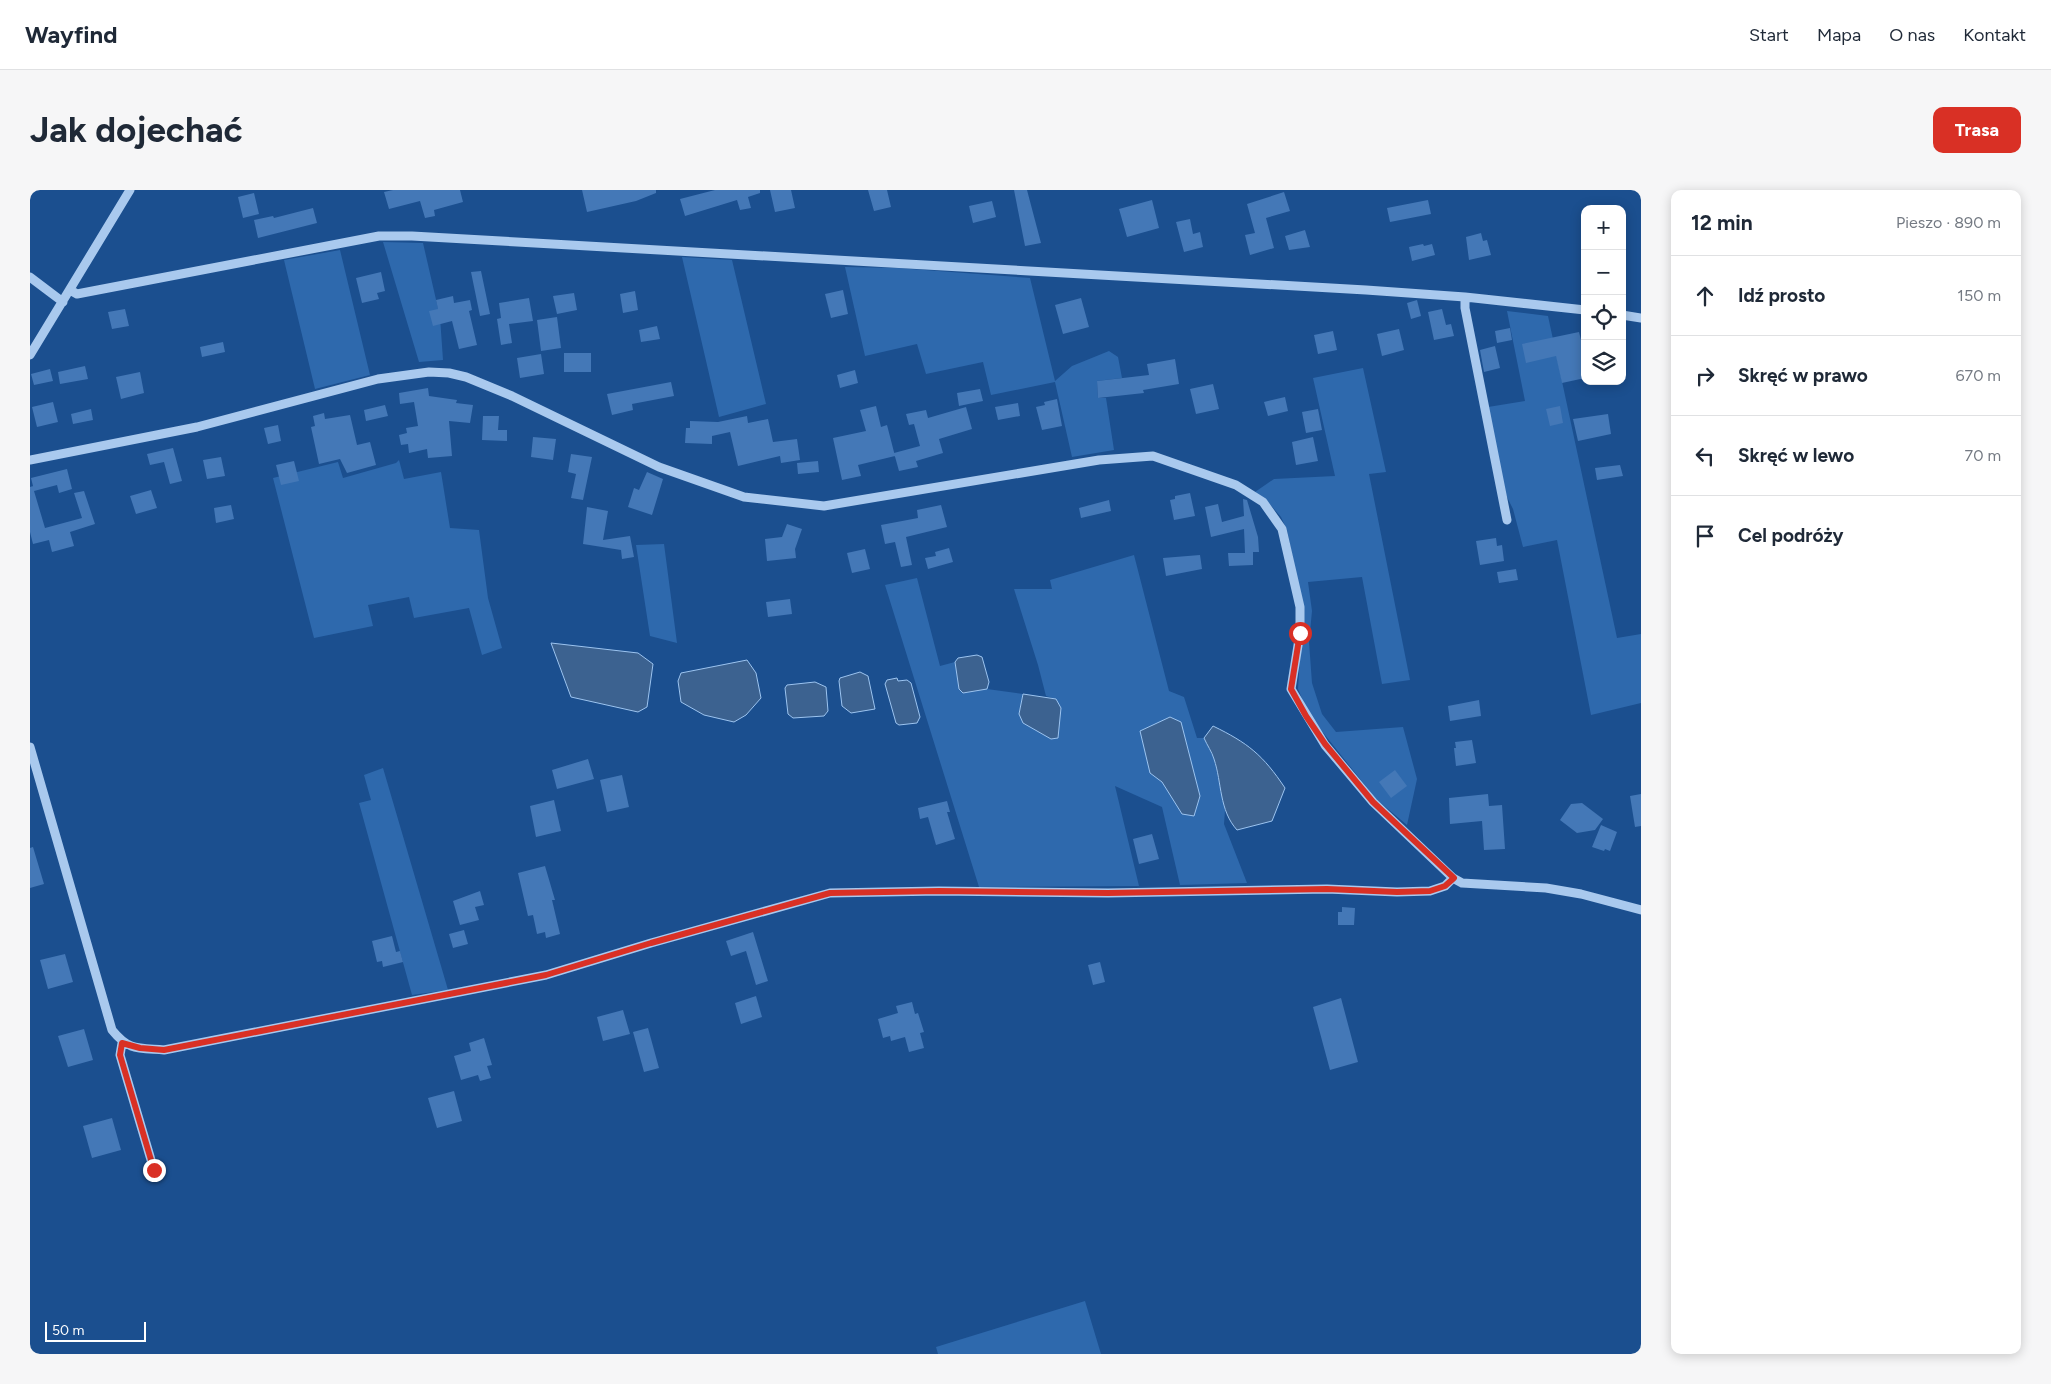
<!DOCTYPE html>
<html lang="pl">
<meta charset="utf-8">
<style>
body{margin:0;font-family:Figtree,sans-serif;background:#f6f6f7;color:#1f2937}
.controls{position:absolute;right:15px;top:15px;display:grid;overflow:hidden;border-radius:10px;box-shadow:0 2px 12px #0003}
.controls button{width:45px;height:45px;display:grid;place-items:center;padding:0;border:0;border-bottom:1px solid #e0e1e3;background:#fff;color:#1f2937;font:25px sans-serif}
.scale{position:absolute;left:15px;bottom:12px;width:101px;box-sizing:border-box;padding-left:5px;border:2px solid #fff;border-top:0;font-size:14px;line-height:18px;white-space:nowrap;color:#fff;-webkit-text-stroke:4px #1b4f8f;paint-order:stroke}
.stop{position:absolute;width:15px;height:15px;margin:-11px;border:4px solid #d93025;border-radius:50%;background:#fff}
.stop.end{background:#d93025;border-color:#fff;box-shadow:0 1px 5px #0008}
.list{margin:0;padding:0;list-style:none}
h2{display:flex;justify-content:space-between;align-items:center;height:65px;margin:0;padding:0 20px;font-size:21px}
h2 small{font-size:16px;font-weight:400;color:#747a83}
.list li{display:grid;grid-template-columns:32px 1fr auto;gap:15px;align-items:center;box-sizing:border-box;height:80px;padding:0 20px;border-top:1px solid #e0e1e3}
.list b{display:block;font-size:19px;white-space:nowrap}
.list em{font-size:16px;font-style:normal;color:#747a83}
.icon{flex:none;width:28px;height:28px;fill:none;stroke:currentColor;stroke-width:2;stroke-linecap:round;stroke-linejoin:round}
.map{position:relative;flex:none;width:1611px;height:1164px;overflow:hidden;border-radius:10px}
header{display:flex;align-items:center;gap:30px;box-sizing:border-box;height:70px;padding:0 25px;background:#fff;border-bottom:1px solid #e0e1e3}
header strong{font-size:24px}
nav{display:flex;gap:28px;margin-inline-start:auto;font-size:18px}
.intro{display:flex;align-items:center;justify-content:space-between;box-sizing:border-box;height:120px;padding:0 30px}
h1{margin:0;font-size:35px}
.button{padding:12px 22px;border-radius:10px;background:#d93025;color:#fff;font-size:18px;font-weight:700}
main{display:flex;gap:30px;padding:0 30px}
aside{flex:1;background:#fff;border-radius:10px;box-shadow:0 2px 12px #0003}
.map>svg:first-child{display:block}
</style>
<header>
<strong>Wayfind</strong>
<nav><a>Start</a><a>Mapa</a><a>O nas</a><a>Kontakt</a></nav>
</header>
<div class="intro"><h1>Jak dojechać</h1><a class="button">Trasa</a></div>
<main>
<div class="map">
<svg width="1611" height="1164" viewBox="0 0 1611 1164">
<rect width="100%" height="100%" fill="#1b4f8f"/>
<path fill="#2e69ad" d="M353,52L393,53L410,127L413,170L389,172Z
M310,60L340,185L285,199L254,70Z
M652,67L702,70L736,214L689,227Z
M815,77L868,78L1000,88L1025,191L1042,176L1079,161L1088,167L1092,188L1067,191L1068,208H1076L1084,260L1042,267L1025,192L961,205L953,172L896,184L887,154L835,166Z
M1477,121L1518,126L1587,448L1611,444V513L1561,525L1527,350L1493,357L1483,319L1476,305L1458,217L1495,211Z
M1333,178L1356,282L1339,284L1380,490L1352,494L1332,387L1278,392L1282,421L1279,452L1282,493L1292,524L1306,542L1373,537L1387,589L1377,635L1346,609L1279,525L1268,499L1273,417L1257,340L1251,327L1238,312L1225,302L1244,289L1305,286L1283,188Z
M369,270L374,289L411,282L420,338L449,340L458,408L472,458L452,465L439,418L384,428L379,407L338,415L343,436L284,448L243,288L308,272L313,288L366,273Z
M634,354L647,453L620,446L606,355Z
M1104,365L1139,501L1154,507L1167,548H1174L1184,569L1195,620L1194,634L1217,693L1150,695L1132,617L1085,596L1109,696L949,697L855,395L887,388L910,476L925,472L929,499L933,503L957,499L993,504L989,524L1021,549L1028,548L1026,509L1016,506L1008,475L984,399H1022L1020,390Z
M353,578L416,793L418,800L382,805L329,613L341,610L334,585Z
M1055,1111L1071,1164H908L906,1157Z"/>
<path fill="#3c6290" stroke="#9cc4f0" d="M521,453L608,463L623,474L617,517L608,522L541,507Z
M947,465L952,467L959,492L957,499L933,503L929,499L925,472L928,468Z
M717,470L726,483L731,508L716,525L704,532L674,525L651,512L648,491L651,483Z
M830,482L838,486L845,519L821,523L812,516L809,491L810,488Z
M867,488L868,491L877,490L881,493L890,527L887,533L869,535L866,533L855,494L857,490Z
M785,492L796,497L798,521L794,526L763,528L758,524L755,498L757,495Z
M993,504L1026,509L1031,518L1028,548L1021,549L993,533L989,524Z
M1140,527L1151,532L1170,606L1164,626L1152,624L1132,592L1120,583L1110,541Z
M1183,536C1218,553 1233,565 1255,598L1242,631L1207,640C1189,620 1192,593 1184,569C1182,562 1177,555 1174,548Z"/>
<path fill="#4478b7" d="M363,0H430L433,12L404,20L405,26L395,28L390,11L359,19L354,2Z
M552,0H626V3L606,11L557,22Z
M685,0H730V3L718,7L721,18L710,20L707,10L655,26L650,9Z
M740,0H761L765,18L745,22Z
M838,0H857L861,17L844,21Z
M984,0H997L1011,53L995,56Z
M1254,2L1260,21L1236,28L1244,58L1220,65L1215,45L1225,43L1217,14Z
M224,3L229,24L213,28L208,7Z
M1122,10L1129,38L1097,47L1089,19Z
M1398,10L1401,24L1360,32L1357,18Z
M962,11L966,27L943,33L939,16Z
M283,18L287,33L228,48L224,30L243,26L244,28Z
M1160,29L1163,44L1170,42L1173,57L1154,62L1146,32Z
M1275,40L1280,57L1259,60L1255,46Z
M1451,43L1453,51L1457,50L1461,65L1439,70L1436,47Z
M1393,54L1394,56L1402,54L1405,65L1382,71L1379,57Z
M451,81L460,124L450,126L441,82Z
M351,82L355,101L347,103L349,109L332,113L326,88Z
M813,100L818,124L801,128L795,104Z
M605,101L608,120L593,123L590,104Z
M544,103L547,120L527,124L523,106Z
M423,106L424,113L440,110L442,120L439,121L447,155L429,159L422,131L403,136L399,121L408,119L406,110Z
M499,108L503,131L479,134L482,153L471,155L467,129L471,128L469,113Z
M1051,108L1059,137L1033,144L1025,115Z
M1387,110L1391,126L1381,129L1377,113Z
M95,119L99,136L82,139L78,122Z
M1412,119L1416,135L1421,134L1424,146L1404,150L1398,122Z
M527,127L531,158L511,161L507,130Z
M627,136L630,149L611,152L609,140Z
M1480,138L1482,150L1467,153L1465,141Z
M1369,139L1374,160L1352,166L1347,144Z
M1303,141L1307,160L1288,164L1284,145Z
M1549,142L1555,166V171L1551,172L1555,188L1532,193L1526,166L1496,173L1492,154Z
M193,152L195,162L172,167L170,157Z
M1465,156L1470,178L1454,182L1450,160Z
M534,163H561V182H534Z
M511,164L514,184L490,188L487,168Z
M1145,169L1149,194L1113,200L1114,203L1068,208L1067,191L1119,185L1117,174Z
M55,176L58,189L30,194L28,182Z
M20,179L23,191L4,195L1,184Z
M825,180L828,193L810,198L807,185Z
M110,182L114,203L91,209L86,187Z
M641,192L644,206L602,214L603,220L582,225L577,204Z
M1183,194L1189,219L1166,224L1160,199Z
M398,198L399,206L427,210L426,213L443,215L440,233L419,231L422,266L398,268L397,259L379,263L378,254L371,255L369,245L377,243L376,238L388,236L384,212L370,214L369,203Z
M950,199L953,211L929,216L927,203Z
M1255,207L1258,221L1238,226L1234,212Z
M1027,209L1032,236L1012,240L1006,217L1015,215L1014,212Z
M23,212L28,232L7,237L2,217Z
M988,213L990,226L968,230L965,217Z
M355,215L358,226L336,231L334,220Z
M846,216L851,237L857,235L865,266L828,275L831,286L812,290L803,248L836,241L830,220Z
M1530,216L1533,233L1520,236L1516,219Z
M936,217L942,239L909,249L913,263L886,271L888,277L869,281L864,263L890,256L884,234L879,235L876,224L896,220L898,228Z
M61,219L63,230L43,234L41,224Z
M1288,219L1292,240L1276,243L1272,222Z
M294,223L295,229L320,225L327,255L340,252L346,275L317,283L310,269L289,274L281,237L285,236L283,226Z
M1578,224L1581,244L1548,251L1543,229Z
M453,226H469L468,240H477V251L452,250Z
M717,226L718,233L738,229L743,252L767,249L770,270L751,273L750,266L708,276L700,242L682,246V254L655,253L656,238H660V231L688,232Z
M248,235L251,251L238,254L234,238Z
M503,247L526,249L523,270L501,267Z
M1283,247L1288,271L1266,275L1262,252Z
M143,258L152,291L140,294L134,272L120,275L117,264Z
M541,264L562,267L553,310L541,308L546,284L538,282Z
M191,267L195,286L177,289L173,270Z
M264,271L269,291L251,295L246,275Z
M788,271L789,282L768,284L767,273Z
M1590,275L1593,286L1567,290L1565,278Z
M37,279L42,299L29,303L27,295L4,301L15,338L52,328L44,303L54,301L65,334L40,342L44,356L22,362L19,350L3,354L0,342V297L3,296L4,300L1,288Z
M617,282L633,289L622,325L598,317L604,298L609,300Z
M121,300L127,318L106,324L100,306Z
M1160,303L1165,326L1144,330L1140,310L1145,309V306Z
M1213,309L1217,310L1228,347L1229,362H1223V375L1199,376L1198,363H1215L1214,339L1181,347L1175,317L1188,314L1192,332L1214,326Z
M1079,310L1081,321L1051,328L1049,318Z
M201,315L204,329L186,333L184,318Z
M911,315L917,337L876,347L882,375L871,377L865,352L855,354L851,335L888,328L887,320Z
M557,317L578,321L573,350L600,346L604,367L592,369L591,360L553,354Z
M757,334L772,339L765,359L766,368L737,371L735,349L752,347Z
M1466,348L1467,356L1472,355L1474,371L1450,375L1446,351Z
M919,358L923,372L898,379L895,368L906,366L905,362Z
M835,359L840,379L822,383L817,363Z
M1170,365L1172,379L1136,386L1133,368Z
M1486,379L1488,390L1469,393L1467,382Z
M760,409L762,424L738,427L736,412Z
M1449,510L1451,526L1420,531L1418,516Z
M1442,550L1446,573L1426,576L1424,558H1426L1425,552Z
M558,569L564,589L527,599L522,580Z
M1365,580L1377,596L1361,608L1349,592Z
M592,585L599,617L577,622L570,590Z
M1458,604L1459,616L1472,615L1475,659L1454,660L1452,631L1420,634L1419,608Z
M1611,604V636L1605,637L1600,606Z
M524,610L531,641L506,647L500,616Z
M917,611L920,622H917L925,649L906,655L898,627L890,629L888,618Z
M1552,613L1573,629L1565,640L1547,643L1530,630L1541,614Z
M1571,635L1587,642L1580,661L1575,659L1574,661L1562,657Z
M1122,644L1129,669L1109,674L1103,649Z
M3,657L14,694L0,698V658Z
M515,676L525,710H522L530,744L516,748L515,742L507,744L503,725L498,726L488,683Z
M450,701L454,715L445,717L449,730L430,735L423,711Z
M1312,717L1325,718L1324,735H1308V722H1312Z
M434,740L438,754L423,758L419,744Z
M723,742L738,791L726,795L716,761L701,766L696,751Z
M362,746L366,762L370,761L373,772L353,777L352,771L347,772L342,751Z
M35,764L43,792L18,799L10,770Z
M1070,772L1075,792L1063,795L1058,775Z
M726,806L732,827L711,834L705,813Z
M1311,808L1328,872L1300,880L1283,817Z
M882,812L885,824L888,823L894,842L890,843L894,858L879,862L875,847L861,851L860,846L853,848L848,829L868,823L866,816Z
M593,820L600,844L573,851L567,827Z
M618,838L629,878L614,882L603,842Z
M54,839L63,870L38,877L28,846Z
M454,848L462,875L457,876L461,888L450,891L448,885L431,890L424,866L441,861L439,853Z
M424,901L432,931L407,938L398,908Z
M82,928L91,960L62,968L53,936Z"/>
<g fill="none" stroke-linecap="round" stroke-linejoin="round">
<path stroke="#a9c9ee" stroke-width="9" d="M0,87L33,112
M40,100L47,104L349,46H382L1336,100L1435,107L1555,120
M1435,107V118L1477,330
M1592,125L1611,128
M0,165L100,0
M0,270L167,237L348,189L399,182L419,183L436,187L482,206L629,277L714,307L794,316L1069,270L1123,266L1206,295L1233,312L1252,339L1270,417V443L1261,499L1295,555L1343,612L1423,688L1432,693L1516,698L1551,704L1611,720
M0,557L82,840C99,861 108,858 134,860L516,785L621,753L800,703L909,701L1078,703L1297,699L1367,702L1400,701L1415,696L1423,688
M92,853L90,865L124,980"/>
</g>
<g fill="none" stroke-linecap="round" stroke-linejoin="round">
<path stroke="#d93025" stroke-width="6" d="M124,980L90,865L92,853L110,858L134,860L516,785L621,753L800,703L909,701L1078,703L1297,699L1367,702L1400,701L1415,696L1424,688L1343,612L1295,554L1276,526L1261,499L1270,443"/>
</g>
</svg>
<div class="controls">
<button>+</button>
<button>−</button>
<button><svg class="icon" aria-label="locate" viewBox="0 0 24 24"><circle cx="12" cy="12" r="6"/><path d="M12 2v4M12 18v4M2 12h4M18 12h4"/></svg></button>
<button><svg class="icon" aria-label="layers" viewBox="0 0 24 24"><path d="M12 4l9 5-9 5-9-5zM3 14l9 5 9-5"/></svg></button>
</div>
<div class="scale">50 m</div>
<div class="stop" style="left:1270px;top:443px"></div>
<div class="stop end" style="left:124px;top:980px"></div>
</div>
<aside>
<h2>12 min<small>Pieszo · 890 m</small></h2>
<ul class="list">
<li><svg class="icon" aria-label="ahead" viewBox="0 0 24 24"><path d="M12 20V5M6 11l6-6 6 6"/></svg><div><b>Idź prosto</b></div><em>150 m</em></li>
<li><svg class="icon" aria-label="right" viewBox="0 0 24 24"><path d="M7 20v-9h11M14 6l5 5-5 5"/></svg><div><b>Skręć w prawo</b></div><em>670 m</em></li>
<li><svg class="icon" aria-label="left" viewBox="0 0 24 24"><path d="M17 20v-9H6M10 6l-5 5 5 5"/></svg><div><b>Skręć w lewo</b></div><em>70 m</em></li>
<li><svg class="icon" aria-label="arrive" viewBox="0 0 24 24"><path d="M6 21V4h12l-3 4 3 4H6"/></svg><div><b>Cel podróży</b></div></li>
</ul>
</aside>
</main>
